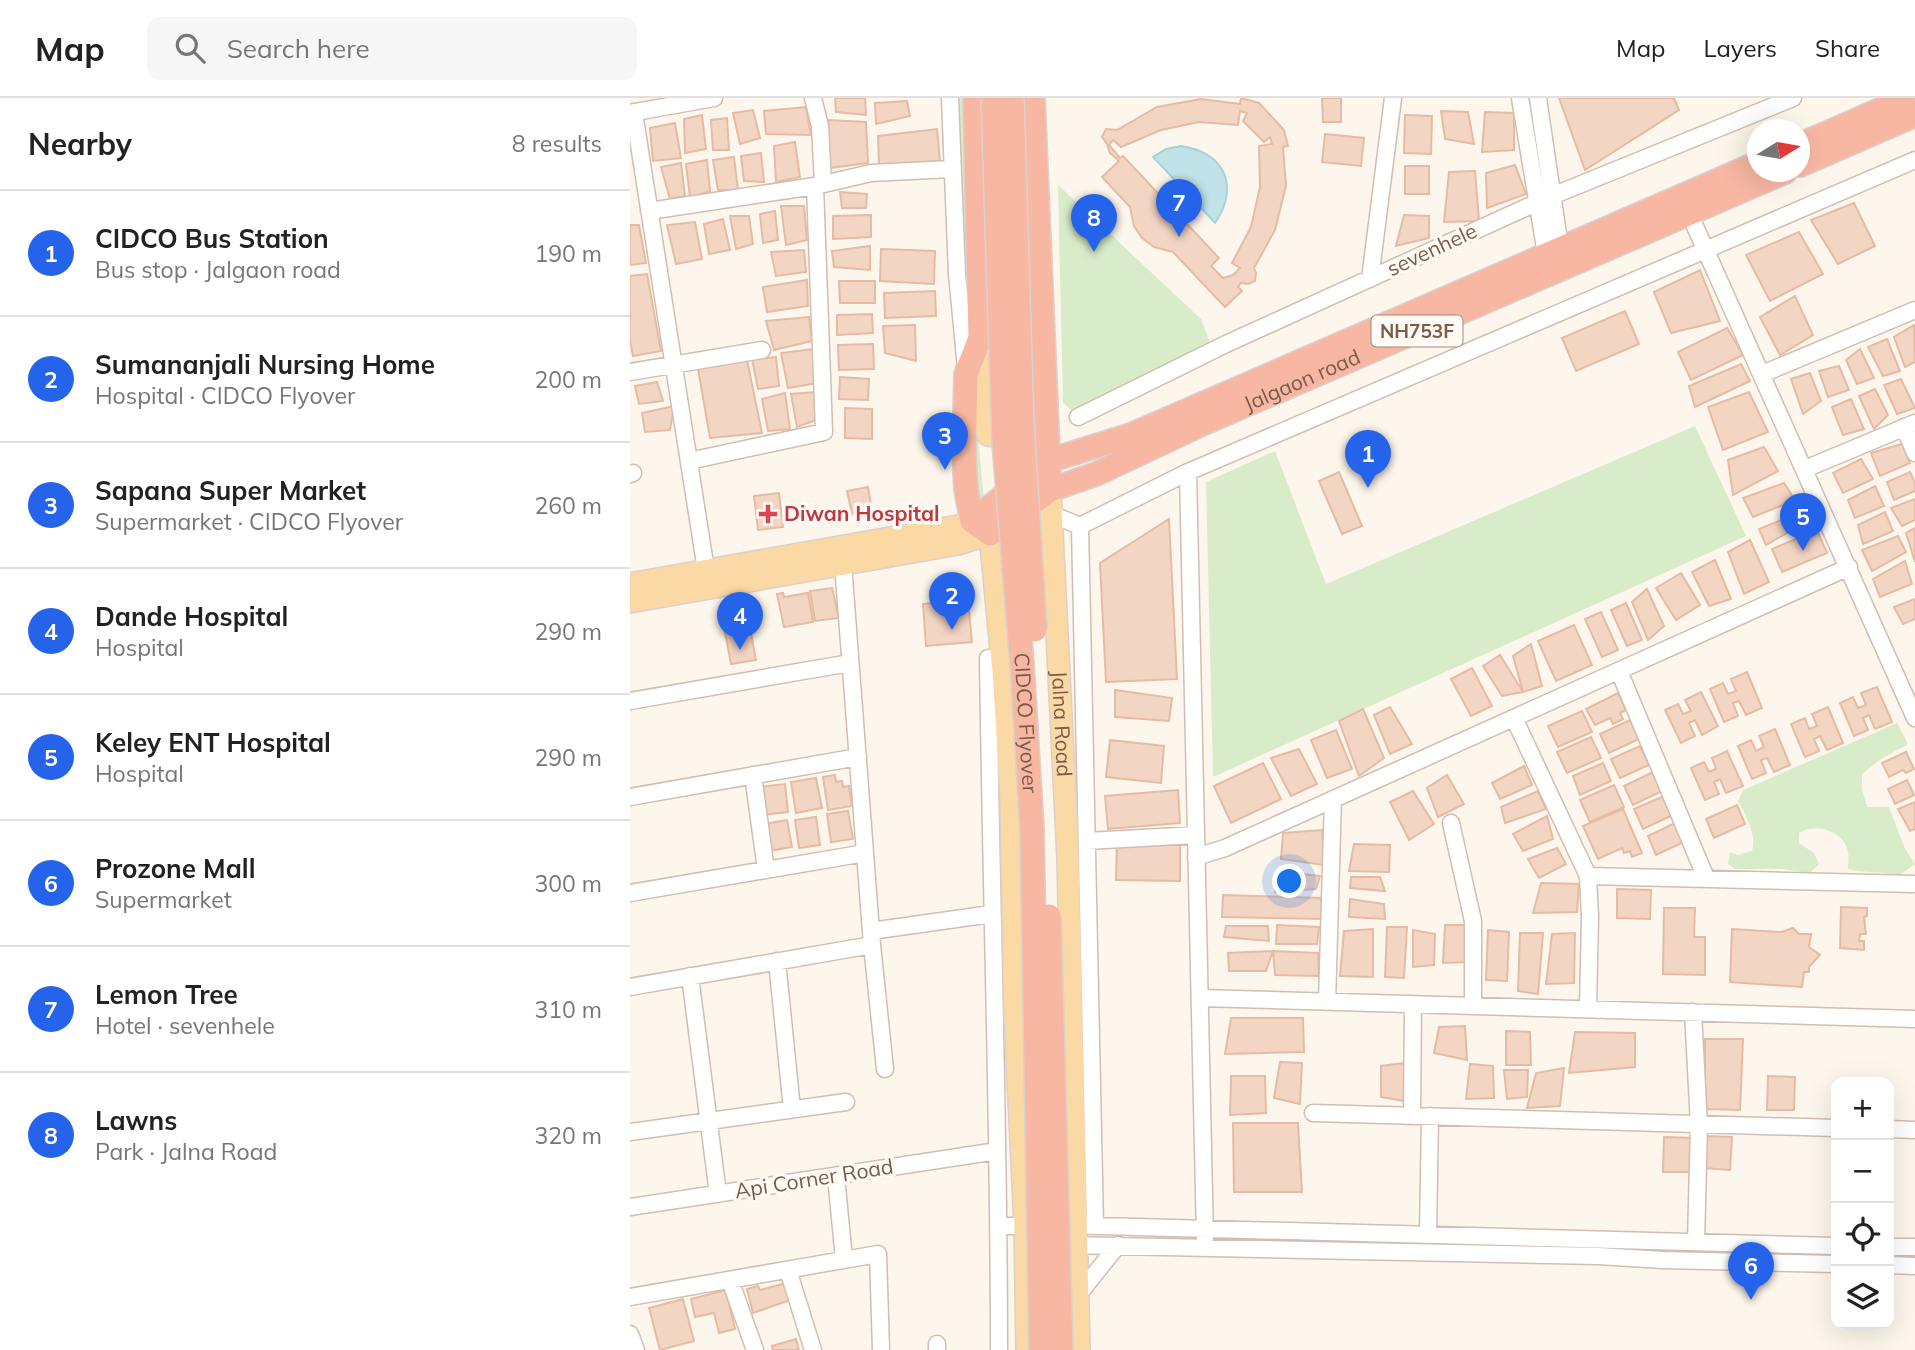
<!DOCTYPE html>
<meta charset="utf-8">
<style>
body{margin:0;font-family:Mulish,sans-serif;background:#f6f6f6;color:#222}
.controls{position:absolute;right:21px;bottom:21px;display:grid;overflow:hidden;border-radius:14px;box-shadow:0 7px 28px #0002}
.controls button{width:63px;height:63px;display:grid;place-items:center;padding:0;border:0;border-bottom:2px solid #e0e0e0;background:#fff;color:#222;font:35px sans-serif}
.compass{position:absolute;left:1117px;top:21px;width:63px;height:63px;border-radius:50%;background:#fff;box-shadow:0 7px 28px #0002;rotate:79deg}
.you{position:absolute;left:660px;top:784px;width:24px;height:24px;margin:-18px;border:5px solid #fff;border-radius:50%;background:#1a73e8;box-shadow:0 0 0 10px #1a73e833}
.badge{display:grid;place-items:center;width:46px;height:46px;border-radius:50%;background:#2563eb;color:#fff;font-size:23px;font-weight:700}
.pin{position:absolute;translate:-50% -58px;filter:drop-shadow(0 2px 4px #0008)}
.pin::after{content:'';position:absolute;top:37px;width:24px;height:21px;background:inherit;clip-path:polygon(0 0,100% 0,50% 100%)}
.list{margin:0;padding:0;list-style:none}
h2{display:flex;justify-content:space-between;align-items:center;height:91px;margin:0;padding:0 28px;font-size:30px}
h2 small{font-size:23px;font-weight:400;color:#767676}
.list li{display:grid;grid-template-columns:46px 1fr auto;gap:21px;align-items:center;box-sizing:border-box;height:126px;padding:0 28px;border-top:2px solid #e0e0e0}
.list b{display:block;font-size:26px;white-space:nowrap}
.list p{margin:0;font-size:23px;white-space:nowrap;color:#767676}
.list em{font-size:23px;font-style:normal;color:#767676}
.icon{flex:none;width:38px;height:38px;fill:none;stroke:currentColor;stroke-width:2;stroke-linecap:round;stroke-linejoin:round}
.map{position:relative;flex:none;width:1285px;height:1252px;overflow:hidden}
header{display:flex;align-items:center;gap:42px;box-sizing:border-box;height:98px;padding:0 35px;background:#fff;border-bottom:2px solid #e0e0e0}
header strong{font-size:33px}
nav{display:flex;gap:38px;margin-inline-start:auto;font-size:24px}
.search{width:490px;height:63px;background:#f6f6f6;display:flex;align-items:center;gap:18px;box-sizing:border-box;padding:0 24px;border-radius:14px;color:#767676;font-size:26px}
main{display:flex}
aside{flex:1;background:#fff}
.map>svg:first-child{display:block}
</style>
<header>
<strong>Map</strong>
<div class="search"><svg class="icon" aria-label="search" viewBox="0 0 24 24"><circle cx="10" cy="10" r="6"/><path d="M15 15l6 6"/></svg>Search here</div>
<nav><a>Map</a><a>Layers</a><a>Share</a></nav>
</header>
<main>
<aside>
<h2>Nearby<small>8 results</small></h2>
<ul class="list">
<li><span class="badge">1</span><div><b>CIDCO Bus Station</b><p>Bus stop · Jalgaon road</p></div><em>190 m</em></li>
<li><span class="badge">2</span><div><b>Sumananjali Nursing Home</b><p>Hospital · CIDCO Flyover</p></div><em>200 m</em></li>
<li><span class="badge">3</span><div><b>Sapana Super Market</b><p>Supermarket · CIDCO Flyover</p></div><em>260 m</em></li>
<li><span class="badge">4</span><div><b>Dande Hospital</b><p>Hospital</p></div><em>290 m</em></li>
<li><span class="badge">5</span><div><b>Keley ENT Hospital</b><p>Hospital</p></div><em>290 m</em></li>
<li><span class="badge">6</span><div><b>Prozone Mall</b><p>Supermarket</p></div><em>300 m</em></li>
<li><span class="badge">7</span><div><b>Lemon Tree</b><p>Hotel · sevenhele</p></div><em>310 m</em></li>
<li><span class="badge">8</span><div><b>Lawns</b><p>Park · Jalna Road</p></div><em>320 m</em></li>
</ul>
</aside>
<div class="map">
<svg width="1285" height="1252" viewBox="0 0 1285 1252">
<rect width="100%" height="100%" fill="#fdf6ec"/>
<path fill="#d8ecc9" d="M327,0H337L345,305L354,403L343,404Z
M428,87L571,221L580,245L444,314L433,305Z
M1065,328L1116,438L583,679L576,384L645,353L696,486Z
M1267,625L1278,646L1251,661L1232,676V691L1237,709H1259L1275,751L1285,766L1268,778C1250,772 1235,776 1218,771C1218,765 1219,758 1218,753C1213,732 1185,725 1169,735V745L1184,755L1189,766L1180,775L1152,771H1105L1098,766L1100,754L1108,757L1122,753C1127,737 1116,717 1108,703L1113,692Z"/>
<path fill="#bfe3e8" stroke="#a5d3da" stroke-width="2" d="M551,48C595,54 610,89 585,125L523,59L536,51Z"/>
<path fill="#f3d5c3" stroke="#e6bba3" stroke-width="2" fill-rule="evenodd" d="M205,0H235L236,17L206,14Z
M611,0L629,5L654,32L658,48L653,49L656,88L645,132L624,170L626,175L625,183L618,186L611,185L608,189L612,193L595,209L543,154L524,149L512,140L504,128L500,109L472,79L489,63L480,55L477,46L472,39L476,31L487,32L527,9L571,1L610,6ZM610,13L617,15L613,23L634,44L640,39L642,46L629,48L630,89L621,129L602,165L610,170L603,177L593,180L581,168L589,160L493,58L490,60L479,47L483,42L491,49L531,32L569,24L608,27Z
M692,0H711V24H693Z
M929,0H1044L1049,12L955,72Z
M277,3L280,18L246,26L245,5Z
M176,9L181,37L136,36L134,13Z
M123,12L130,40L110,46L103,15Z
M811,13L838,14L844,46L815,41Z
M855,14L884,15V52L852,54Z
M72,17L76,51L55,55L54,21Z
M775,17L802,18L801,56L774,55Z
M97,20L99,52H83L81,22Z
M198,22L236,24L238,65L200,70Z
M45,25L51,60L23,63L20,30Z
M307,31L310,63L249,67L248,38Z
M695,36L734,40L731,68L692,64Z
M165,44L170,79L146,84L144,48Z
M131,55L134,84L114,83L111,58Z
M104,59L108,92H88L83,62Z
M77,62L80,93L60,100L56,66Z
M51,65L55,98L40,101L31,69Z
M885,67L896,96L857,110L856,75Z
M775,68H799V96H775Z
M845,73L849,123L814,124L819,74Z
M210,94L237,96L236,110H212Z
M1224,105L1245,148L1208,166L1181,122Z
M151,108H174L177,142L156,147Z
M145,113L148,142L133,145L130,116Z
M241,117V139L203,141V118Z
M774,117L799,118V140L766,148Z
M100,118H119L123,146L106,151Z
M93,121L100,152L79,156L74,126Z
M65,124L72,161L46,166L37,127Z
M0,127H9L16,165L0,167Z
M1169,134L1193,176L1140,203L1116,157Z
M240,148V172L204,169L202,153Z
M251,151L305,153L304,186L250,183Z
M174,152L176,174L146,178L141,154Z
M1070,172L1090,223L1041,235L1024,194Z
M17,176L31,253L3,258L0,243V178Z
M177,182L178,208L137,214L133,189Z
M209,183H245V205H210Z
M305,193L306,218L255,220L254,195Z
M1165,198L1183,237L1150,257L1130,219Z
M995,213L1009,246L946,273L932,240Z
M242,216L243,235L207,237V217Z
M179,219L182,243L144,252L136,223Z
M285,227L286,263L255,255L253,228Z
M1284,227L1285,264L1275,269L1264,239Z
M1097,230L1113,257L1061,282L1048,254Z
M1257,241L1270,273L1253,278L1238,249Z
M243,246L244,271L209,272L208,247Z
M183,251L188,285L158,290L151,255Z
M1230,251L1244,280L1227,286L1216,262Z
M146,259L149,288L128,291L122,261Z
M117,262L132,335L80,340L68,271Z
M1111,266L1120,283L1065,309L1059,288Z
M1209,268L1219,292L1198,299L1189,273Z
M1180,275L1191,303L1173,316L1161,281Z
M210,279L239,281L238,302L209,301Z
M1271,281L1285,310L1267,316L1254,287Z
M27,284L33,303L9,306L5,288Z
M1245,291L1258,317L1244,331L1229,298Z
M184,294L186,322L167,329L161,296Z
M1119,294L1138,334L1093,352L1078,309Z
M155,295L160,331L138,333L132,301Z
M1221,301L1234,331L1213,337L1202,309Z
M44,308L40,332L15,334L12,315Z
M215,310L242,311V341L215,340Z
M1272,346L1280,365L1250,378L1241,355Z
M1134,349L1148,373L1103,397L1098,362Z
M1231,361L1243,381L1213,395L1203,375Z
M709,374L732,428L712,436L689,383Z
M1280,374L1285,385V393L1264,402L1257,384Z
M1154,385L1165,402L1123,419L1113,400Z
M1245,388L1254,408L1225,420L1218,402Z
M238,389L242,412L222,416L217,393Z
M149,395L153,429L128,432L124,398Z
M1285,401V422L1272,428L1261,410Z
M1171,414L1176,424L1136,447L1129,431Z
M1255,414L1263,433L1233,446L1228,427Z
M539,421L547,581L476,584L470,465Z
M1285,430V464L1276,435Z
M1187,432L1197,455L1152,474L1142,451Z
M1268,438L1276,454L1242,473L1232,452Z
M1120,442L1139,484L1114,496L1098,454Z
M1085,462L1101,501L1079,508L1062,474Z
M1275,463L1282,486L1250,499L1243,481Z
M1051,475L1070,507L1046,522L1026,490Z
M202,490L209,520L185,523L180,493Z
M1017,491L1034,528L1018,542L1002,504Z
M153,495L154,499L178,495L183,524L154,529L147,496Z
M1285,501V521L1273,526L1264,509Z
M338,503L342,544L296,548L293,506Z
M996,505L1012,542L997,548L981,512Z
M971,514L988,552L972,559L955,521Z
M944,527L962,567L926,583L908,543Z
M120,530L126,562L101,566L95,534Z
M901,546L912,588L893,594L883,558Z
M870,557L893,594L872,598L853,568Z
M842,570L862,608L841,618L821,581Z
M1117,574L1132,610L1116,617L1109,603L1103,605L1108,618L1094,624L1080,591L1093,585L1098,596L1106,593L1101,581Z
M1247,589L1262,624L1245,631L1239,617L1233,620L1238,632L1224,638L1210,605L1223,599L1228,610L1236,607L1231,595Z
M485,592L542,600L539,623L485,619Z
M1071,594L1088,628L1072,637L1065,622L1059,625L1065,638L1051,645L1035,612L1048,606L1053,616L1061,613L1055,602Z
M988,595L996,612L990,615L993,621L983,626L980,620L965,627L956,611Z
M760,609L782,646L760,656L744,617Z
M1198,609L1213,645L1197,652L1190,638L1184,641L1189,653L1175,659L1161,626L1175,620L1179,631L1187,628L1182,616Z
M733,611L754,660L729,678L709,623Z
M952,613L962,634L928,649L918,628Z
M1000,622L1009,641L979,655L970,636Z
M1145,631L1160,667L1144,674L1137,660L1131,662L1136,675L1122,681L1108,648L1121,642L1126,653L1134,649L1129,638Z
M706,632L722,671L697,680L681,642Z
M961,639L971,660L937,675L927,654Z
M480,642L534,648L531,685L476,679Z
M1010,648L1019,667L990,680L981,661Z
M669,651L687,686L661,698L641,660Z
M1097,653L1113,688L1096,695L1090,681L1084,684L1089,696L1075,702L1061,670L1074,664L1079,674L1086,671L1082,660Z
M1276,654L1284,671L1276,675L1273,672L1259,679L1252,665Z
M633,665L651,701L601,725L584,688Z
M973,665L981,683L950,697L943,678Z
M894,668L902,687L870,701L862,685Z
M1023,674L1032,693L1003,707L994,688Z
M205,677L206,684L212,683L213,689L219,688L222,708L198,712L193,679Z
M817,677L834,706L808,719L797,690Z
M186,680L192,710L166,715L161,684Z
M1277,682L1284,697L1265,706L1258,691Z
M155,686L158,714L132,717L129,689Z
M984,687L994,709L960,724L950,702Z
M548,692L550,725L478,731L475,698Z
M783,693L804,726L779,742L760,704Z
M908,693L916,711L875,725L871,709Z
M1034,698L1043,717L1013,731L1004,711Z
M1285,704V731L1280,733L1268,711Z
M1107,707L1115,726L1084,740L1076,721Z
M993,711L1012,755L1002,759L1000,753L994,755L992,750L968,761L953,728Z
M218,713L223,741L201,744L197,716Z
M917,718L923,741L893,753L883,736Z
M186,719L190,747L169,750L165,722Z
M157,722L162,749L139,753L134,726Z
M1047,724L1056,743L1026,757L1018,738Z
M692,732L695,767L651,761L653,735Z
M487,743H550V783L486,782Z
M724,746L760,747L759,774L719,773Z
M927,750L936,766L909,780L898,761Z
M649,773L690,778L686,791L645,794Z
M721,779H750L755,793L720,790Z
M911,785L949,786L947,814L903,815Z
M987,791L1021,792L1020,821L987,820Z
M593,797L691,800L694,821L592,819Z
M720,801L754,806L755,821L719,819Z
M1211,809L1237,810V818L1234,819L1236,836H1230L1229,843H1234V852L1210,850Z
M1034,810H1065L1064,839H1075V877L1033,876Z
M647,827L689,829L687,846H646Z
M815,827H839L837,864L813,865Z
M596,828H638L639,843L594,839Z
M757,829H777L774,880L755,879Z
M1163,830L1169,836H1181L1179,849L1190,857L1179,869V874H1174L1172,889L1100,884L1102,831L1152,834Z
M743,831V879L710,878L714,833Z
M783,832L805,836L804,867L783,869Z
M858,832L879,834L877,883L856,882Z
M890,835H913L908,896L888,893Z
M945,835L944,885L916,886L922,836Z
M643,853L688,855L689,878L645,877Z
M643,853L636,873H599L598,855Z
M601,920H673L674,954L595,956Z
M835,928L837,962L804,955L809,929Z
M876,933L900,934L901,967H876Z
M945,934L1005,935V969L939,975Z
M1075,941H1113L1110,1012L1075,1011Z
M650,964L672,965L670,1006L644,1000Z
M775,965L774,1003L751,999V968Z
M840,966L863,968L864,1000L836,1001Z
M934,970L930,1008L897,1010L906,975Z
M874,972H898L897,999L877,1001Z
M601,978H635L636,1015L600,1017Z
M1138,978L1165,979L1164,1012H1137Z
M603,1025H668L672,1094H604Z
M1075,1038L1102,1039L1100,1072L1074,1070Z
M1034,1039L1065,1040L1064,1074H1033Z
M156,1185L160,1202L123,1215L117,1191L128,1188L130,1192Z
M96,1192L105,1231L89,1235L84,1215L65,1219L61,1201Z
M53,1201L64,1243L30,1252L19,1210Z
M166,1241L169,1252H143L142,1248Z"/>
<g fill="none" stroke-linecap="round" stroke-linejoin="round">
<defs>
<path id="minor" d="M183,0L190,28L193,86
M320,0L327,176L336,270
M890,0L916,156
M908,0L930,150
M0,15L84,0
M4,15L76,472
M185,88L241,75L321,71
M1055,106L1285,620
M19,113L185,88L194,334L59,363
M740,181L763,0
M0,274L132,252
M1132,276L1285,212
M448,319L596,246L917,100L1163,0
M1274,329L1285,355
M1175,371L1285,325
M558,374L575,1141
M0,376L3,375
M421,416L450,428L465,1127
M450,428L558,374L1285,62
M213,466L242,847L255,971
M358,560C361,791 369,1021 369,1252
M989,573L1076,780
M0,603L220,565
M884,620L958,778L960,819L958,911
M123,677L136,772
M0,699L228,659
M821,725L843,823V908
M457,743L566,737
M566,759L595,750L1219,469
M958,778L1285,786
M0,795L235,755
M241,833L361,816
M147,863L162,1011
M60,878L88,1096
M0,889L242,847
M570,900L1285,921
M697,904L703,701
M1063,914L1069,1027L1066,1144
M683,1015L1206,1030
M782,1018L783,907
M1259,1031L1285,1032
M0,1034L216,1004
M206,1078L214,1162
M0,1109L367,1053
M435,1127L1206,1148
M369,1128H406
M798,1136L800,1018
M436,1147L968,1158L1033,1162L1206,1166
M1259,1149H1285
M1259,1167L1285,1168
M158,1172L183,1252
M100,1182L125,1252
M448,1197L488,1147
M0,1199L248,1156L251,1252
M0,1236L6,1252
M307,1246V1252"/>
<g id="major">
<path d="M350,244L351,305L358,337C377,341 405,340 416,322"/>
<path id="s1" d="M420,392L438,761L449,1252"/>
<path d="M0,486L328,428L342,423"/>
<path d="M0,504L328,446L360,436L373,573L381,699L385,917L395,1128L397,1252"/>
</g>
<g id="highway">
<path id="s2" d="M345,0L350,240L336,276L334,354L336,392L342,423L360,436L420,392L466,376L574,325L1155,74"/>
<path d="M403,0L419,379"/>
<path d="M1170,47L1277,0"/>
<path d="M1170,67L1285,17"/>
<path d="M342,423L418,363L501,337L1128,65"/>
</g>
</defs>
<use href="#minor" stroke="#d1beb0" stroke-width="19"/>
<use href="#major" stroke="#dad1cd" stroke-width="24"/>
<use href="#highway" stroke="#dad1cd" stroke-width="26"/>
<use href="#minor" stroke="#fff" stroke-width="16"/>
<use href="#major" stroke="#fbd9a5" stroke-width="21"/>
<use href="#highway" stroke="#f7b7a3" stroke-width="23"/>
<defs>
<g id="highway-bridge">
<path id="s3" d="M363,0L374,344L392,566L402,731L411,1252"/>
<path d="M382,0L392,327L405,532"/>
<path d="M419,818L431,1252"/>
</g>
</defs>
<use href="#highway-bridge" stroke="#dad1cd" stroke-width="26" stroke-linecap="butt"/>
<use href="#highway-bridge" stroke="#f7b7a3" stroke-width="23"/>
</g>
<path fill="#e0444e" stroke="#fffaf3" stroke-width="2.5" d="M134.5 405.5h7v7h7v7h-7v7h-7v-7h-7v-7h7z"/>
<g text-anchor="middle" stroke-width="7" stroke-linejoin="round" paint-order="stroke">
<rect fill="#fffaf3" stroke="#a28b7f" stroke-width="2" x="741.5" y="217.5" width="91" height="31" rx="5"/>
<g font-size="19" font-weight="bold" fill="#7a5c4d">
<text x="787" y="240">NH753F</text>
</g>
<g font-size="21" fill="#7a5c4d" stroke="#fffaf3">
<text transform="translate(802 152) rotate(-25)" y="7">sevenhele</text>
<text dy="7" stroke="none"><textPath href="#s2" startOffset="798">Jalgaon road</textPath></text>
<text dy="7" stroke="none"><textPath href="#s3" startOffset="626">CIDCO Flyover</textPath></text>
<text dy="7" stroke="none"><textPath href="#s1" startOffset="234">Jalna Road</textPath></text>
<text transform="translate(184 1081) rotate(-9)" y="7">Api Corner Road</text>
</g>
<g font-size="21" font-weight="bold" fill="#be3a42" stroke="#fffaf3" text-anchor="start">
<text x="154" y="423">Diwan Hospital</text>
</g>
</g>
</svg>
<div class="controls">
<button>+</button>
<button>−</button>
<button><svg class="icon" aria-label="locate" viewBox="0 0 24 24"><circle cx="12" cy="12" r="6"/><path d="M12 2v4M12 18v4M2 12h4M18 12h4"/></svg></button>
<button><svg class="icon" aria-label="layers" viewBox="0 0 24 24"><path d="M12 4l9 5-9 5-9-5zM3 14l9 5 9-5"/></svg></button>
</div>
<svg class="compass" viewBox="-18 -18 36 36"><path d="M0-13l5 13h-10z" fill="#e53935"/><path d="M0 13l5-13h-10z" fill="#767676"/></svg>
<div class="you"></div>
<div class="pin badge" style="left:738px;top:390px">1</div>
<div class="pin badge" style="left:322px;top:532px">2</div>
<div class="pin badge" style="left:315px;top:372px">3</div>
<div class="pin badge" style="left:110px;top:552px">4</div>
<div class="pin badge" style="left:1173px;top:453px">5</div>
<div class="pin badge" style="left:1121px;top:1202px">6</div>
<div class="pin badge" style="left:549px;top:139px">7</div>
<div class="pin badge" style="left:464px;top:154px">8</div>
</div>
</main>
